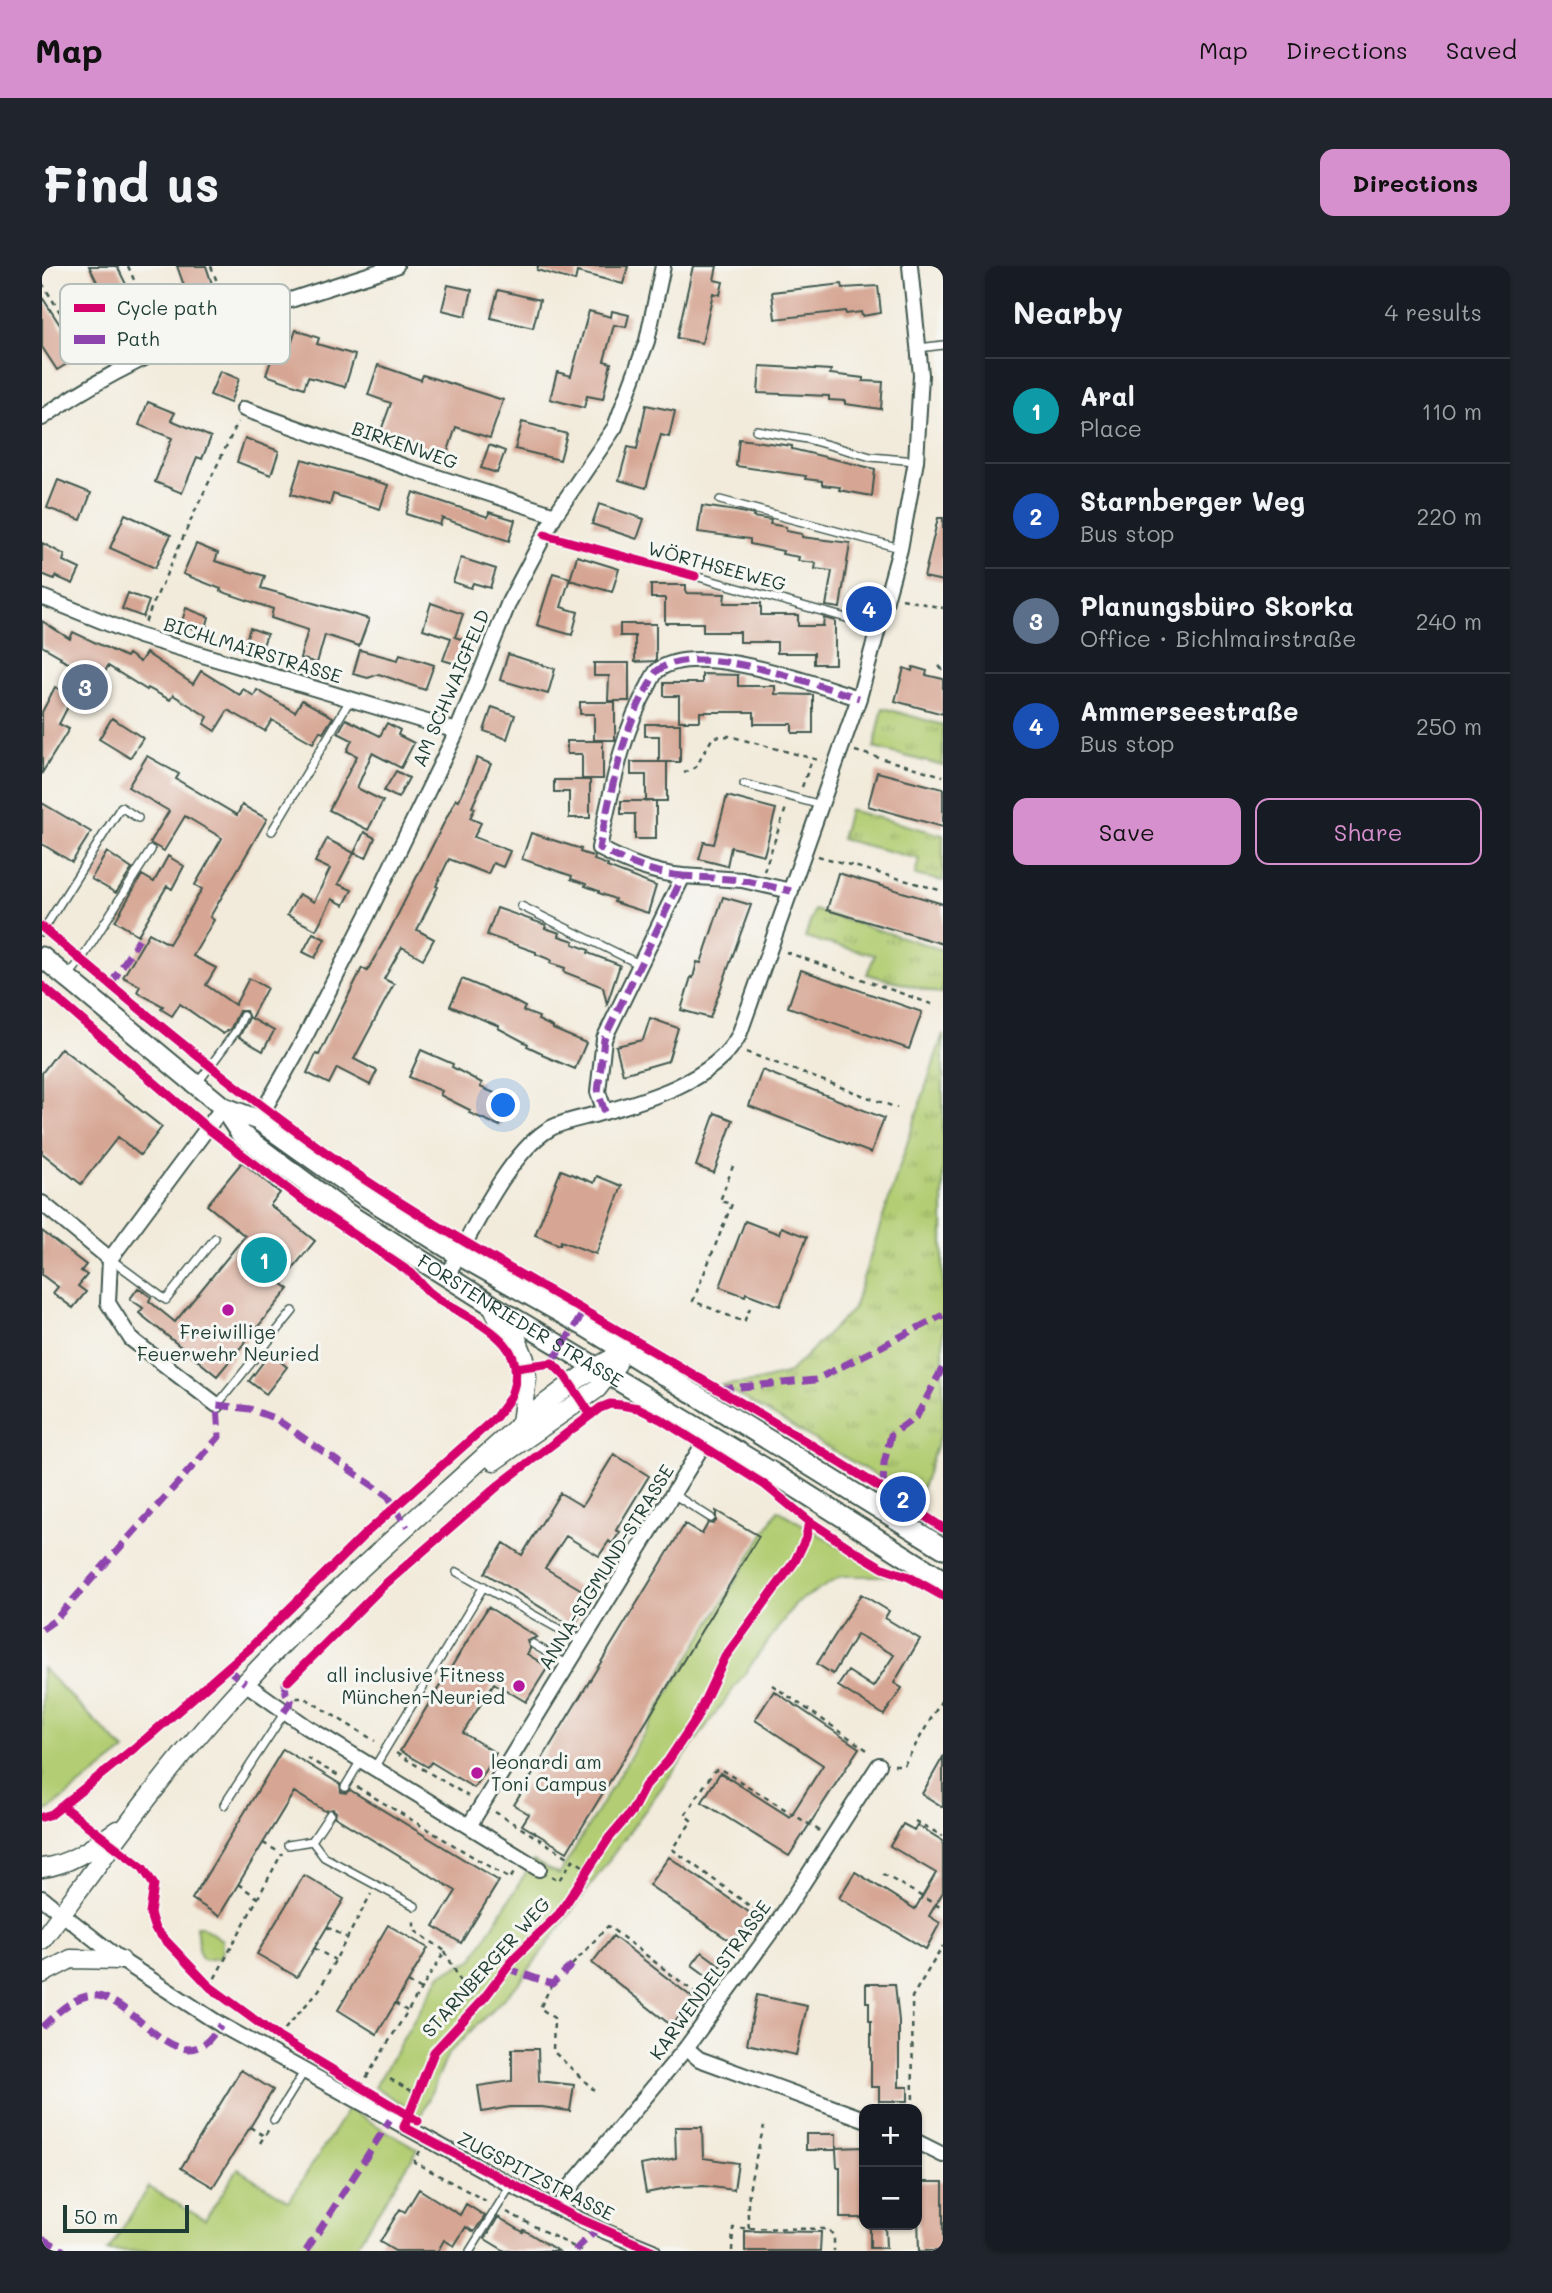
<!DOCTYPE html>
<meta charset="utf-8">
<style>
body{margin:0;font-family:Mali,sans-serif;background:#20242c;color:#f1f3f6}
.controls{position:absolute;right:21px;bottom:21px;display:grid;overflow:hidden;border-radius:14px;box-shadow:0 2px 5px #0004}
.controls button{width:63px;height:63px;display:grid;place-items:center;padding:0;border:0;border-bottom:2px solid #363941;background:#171b24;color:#f1f3f6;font:35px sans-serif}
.scale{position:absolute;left:21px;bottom:18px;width:126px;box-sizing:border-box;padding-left:7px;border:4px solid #1f3d34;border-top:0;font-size:19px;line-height:24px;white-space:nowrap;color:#1f3d34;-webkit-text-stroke:5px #f6f6f2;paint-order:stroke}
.you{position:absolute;left:462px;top:840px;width:24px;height:24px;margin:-18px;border:5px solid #fff;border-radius:50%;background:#1a73e8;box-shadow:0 0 0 10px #1a73e833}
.badge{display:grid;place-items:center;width:46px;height:46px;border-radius:50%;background:#d690ce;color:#fff;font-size:23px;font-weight:700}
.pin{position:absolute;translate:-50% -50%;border:4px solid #fff;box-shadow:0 2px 7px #0006}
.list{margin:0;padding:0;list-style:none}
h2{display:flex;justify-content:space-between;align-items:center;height:91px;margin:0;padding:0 28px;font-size:30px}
h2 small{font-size:23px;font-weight:400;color:#9ea1a6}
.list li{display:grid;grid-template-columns:46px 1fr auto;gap:21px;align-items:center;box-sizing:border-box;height:105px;padding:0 28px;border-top:2px solid #363941}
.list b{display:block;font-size:26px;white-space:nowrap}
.list p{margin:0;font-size:23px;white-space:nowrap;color:#9ea1a6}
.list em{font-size:23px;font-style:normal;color:#9ea1a6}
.actions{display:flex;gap:14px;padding:21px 28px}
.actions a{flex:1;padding:16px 0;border:2px solid #d690ce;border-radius:14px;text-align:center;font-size:24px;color:#d690ce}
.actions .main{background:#d690ce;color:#111}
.map{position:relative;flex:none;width:901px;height:1985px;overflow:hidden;border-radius:14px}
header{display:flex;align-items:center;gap:42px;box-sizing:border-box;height:98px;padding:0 35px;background:#d690ce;color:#111}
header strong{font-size:33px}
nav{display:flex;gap:38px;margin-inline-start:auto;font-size:24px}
.intro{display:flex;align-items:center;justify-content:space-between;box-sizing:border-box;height:168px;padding:0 42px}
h1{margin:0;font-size:49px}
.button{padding:18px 32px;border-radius:14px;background:#d690ce;color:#111;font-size:24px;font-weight:700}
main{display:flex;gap:42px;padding:0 42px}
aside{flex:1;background:#171b24;border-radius:14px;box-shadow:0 2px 5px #0004}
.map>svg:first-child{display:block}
</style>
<header>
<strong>Map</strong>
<nav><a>Map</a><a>Directions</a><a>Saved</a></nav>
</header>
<div class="intro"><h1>Find us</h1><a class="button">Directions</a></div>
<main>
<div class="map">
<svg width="901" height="1985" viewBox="0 0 901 1985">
<defs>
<pattern id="grass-tufts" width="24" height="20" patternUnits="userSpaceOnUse" patternTransform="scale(1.75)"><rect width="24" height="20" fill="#b2cd73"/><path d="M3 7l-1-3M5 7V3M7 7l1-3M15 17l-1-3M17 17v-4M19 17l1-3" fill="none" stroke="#90a85f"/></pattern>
</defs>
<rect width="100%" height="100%" fill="#f6f6f2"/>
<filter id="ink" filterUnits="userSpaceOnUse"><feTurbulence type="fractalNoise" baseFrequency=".0143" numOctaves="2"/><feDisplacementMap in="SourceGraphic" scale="14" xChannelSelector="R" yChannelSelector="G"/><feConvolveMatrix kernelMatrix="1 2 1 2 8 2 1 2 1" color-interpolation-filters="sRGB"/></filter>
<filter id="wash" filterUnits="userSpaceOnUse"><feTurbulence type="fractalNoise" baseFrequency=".00686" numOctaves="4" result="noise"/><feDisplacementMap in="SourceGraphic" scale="28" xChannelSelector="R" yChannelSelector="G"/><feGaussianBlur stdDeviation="1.57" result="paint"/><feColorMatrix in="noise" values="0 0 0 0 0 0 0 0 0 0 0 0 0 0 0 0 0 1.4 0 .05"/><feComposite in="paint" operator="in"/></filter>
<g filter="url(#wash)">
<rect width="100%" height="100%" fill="#f2ebdb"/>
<path fill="url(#grass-tufts)" stroke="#688554" stroke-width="2" d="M841,442L901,459V500L832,482Z
M807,544L901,569V615L873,609L877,593L799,573Z
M772,644L901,684V723L899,728L825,708L833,689L763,672Z
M901,768V1160L876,1234L679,1119L712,1116L747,1107L811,1043Z"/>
<path fill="#b2cd73" stroke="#688554" stroke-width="2" d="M736,1244L847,1310H800L754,1337L478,1716L406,1788L379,1850L333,1821L399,1708L430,1694L491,1595L517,1609Z
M0,1402L83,1485L8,1543L0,1546Z
M154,1660H159L180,1674V1686L177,1692L162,1694L158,1689Z
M306,1843L376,1883L311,1985H66L107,1921L163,1954L196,1903L247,1935Z"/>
<g id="blocks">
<path fill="#d6a593" d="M47,0H75L103,57L81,68Z
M135,0H164L174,30L149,39Z
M496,0H586L581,18L535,6L533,15L495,4Z
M651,0H675L672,14L681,16L678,29L671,27L660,77L635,72Z
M800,18L801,22L836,20L839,47L820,50L819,46L804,48L803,45L733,53L730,26Z
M406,19L430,24L424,50L400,44Z
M456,24L498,34L491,62L449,52Z
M0,31L38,90L15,104L0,81Z
M547,45L569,51L570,45L587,49L584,61L572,59L562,95L569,97L561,133L545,130L542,142L508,133L515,106L529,110Z
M254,64L277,72L275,78L313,89L303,121L266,111L262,122L224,109L233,83L246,87Z
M336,99L379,114L381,109L461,134L448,172L414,161L404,191L337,170L349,137L326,129Z
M718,100L789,104L788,108L821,112V115L841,116L839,143L803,138V135L787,134V130L716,127Z
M178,105L197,113L188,137L168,129Z
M106,136L133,147L129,154L169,171L160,193L155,191L140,227L113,216L130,172L97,159Z
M604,139L633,145L627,171L619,169L604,222L577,214L586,181L595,183Z
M480,156L525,168L518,194L473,183Z
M203,172L237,185L229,209L195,196Z
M697,173L750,180V183L833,203L830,230L797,224L798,221L780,219V215L763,213L764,210L694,200Z
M447,179L463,185L455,207L439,202Z
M260,193L346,219L338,243L291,228L288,239L249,228Z
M16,214L49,227L39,254L5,242Z
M371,226L446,251L447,246L473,254L467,275L400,252L398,259L364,248Z
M557,238L602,253L595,273L550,258Z
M660,240L694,245L712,249L711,251L729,254L728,258L744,261V265L760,268V271L808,277L798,342L784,340L790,305L773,303L774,297L756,295L757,291L740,288L741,285L708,278V273L656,266Z
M83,248L129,269L113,302L68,282Z
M896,252H901V315L882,311Z
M0,277L23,289L21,295L38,303L31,318L13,310L12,313L0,308Z
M154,278L176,287L173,295L223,310L219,322L327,353L317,380L283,369L275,397L258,392L266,364L229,352L231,343L178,325L179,323L141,308Z
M535,290L577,303L570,326L528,314Z
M419,292L454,303L448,322L431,317L429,322L411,316Z
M511,307L528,312L519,341L536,346L530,369L495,359Z
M609,319H644V327L683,328L682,337H719V349H756V360H781L782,352L793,355V398H772V387H735V376H698V366H661V357H623V332H609Z
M86,327L107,335L101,351L80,343Z
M389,337L421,348L413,371L425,375L417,399L401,394L409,372L381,363Z
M144,342L167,351L163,366L139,359Z
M0,355L28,373L31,366L84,391L86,388L98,396L104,387L151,418L159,405L198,429L201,423L212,430L215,424L253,446L260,434L291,451L281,467L278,465L271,477L230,454L223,465L186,444L173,465L162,458L166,451L131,429L128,434L106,422L105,424L66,400L48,434L30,426L41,404L18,393L19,391L0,380Z
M578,358H614V395L593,396V370H578Z
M208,362L225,368L220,382L203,377Z
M318,384L356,394L358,388L392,399L383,424L337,408L326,412L311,408Z
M466,388L513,403L506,428L458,414Z
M552,397H587V435H566L567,410H552Z
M871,401L885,405L884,409L901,413V448L853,435L862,402L870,405Z
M660,408L696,409V420H733V428L771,429V467H750V458H712V446H658V455H637V430H622V417H660Z
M13,421L31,431L17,458L27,463L0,507V446Z
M538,436H573V474H552V448H538Z
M450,441L473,449L465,473L442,465Z
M70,452L101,472L88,492L57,473Z
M304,453L338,470L345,457L358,464L356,469L372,477L359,502L330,487L315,522L341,535L326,564L287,544L315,490L305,485L310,474L296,467Z
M603,458H638V496H617V470H603Z
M525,475H561V513H540V488H525Z
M105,490L137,508L134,513L195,549L200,539L225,553L168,651L172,654L151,690L174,702L164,719L193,739L207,712L225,722L209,752L232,765L221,785L197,771L207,752L204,745H197L189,762L181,768L138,738L130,750L119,743L121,740L95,726L98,720L81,711L107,667L127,678L160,623L153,619L180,572L143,550L122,585L108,577L127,545L86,521Z
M435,492L449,498L430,541L433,542L428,552L439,557L432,571L468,585L461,601L451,597L446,608L407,593L394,620L396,621L375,664L392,673L381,693L360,681L342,713L352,718L312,793L335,805L328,819L295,802L287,818L265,807L274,788L277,789L320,702L325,705L348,664L414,533L417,534Z
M589,496H625V535H604V509H589Z
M354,505L367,512L356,532L342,525Z
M835,506L901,523V561L826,540Z
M512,514H548V552H527V526H512Z
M685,530L734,543L722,589L689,581L685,600L657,593L662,576L672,578Z
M579,535H614V573H593V548H579Z
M0,537L49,566L30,596L0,578Z
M322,566L333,572L324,592L312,587Z
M489,567L539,583L538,586L553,591L552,594L566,599L565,601L614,620L606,647L572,636L573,633L557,627V625L543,620L544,618L529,613L530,610L480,593Z
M285,573L312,587L296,618L310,624L302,639L290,633L274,664L245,649L257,628L272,636L288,603L273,596Z
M65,586L90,603L74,627L49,613Z
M126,590L142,600L130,623L125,620L96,669L73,655L100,609L112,616Z
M796,607L901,638V678L785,644Z
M681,631L709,639L668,752L639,744L649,711L651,712L655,696L659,697Z
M455,642L504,659L503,662L518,667L517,670L532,675L531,678L547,684L546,687L578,699L565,738L561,721L522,706L523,702L508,697L509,694L494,688V686L445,669Z
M271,667L283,673L273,692L261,686Z
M759,704L880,746L867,783L746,741Z
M420,713L468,733L483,741L481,745L497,751L496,754L511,761V763L544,777L533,803L500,789V787L485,780L486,778L456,762L457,760L408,740Z
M608,752L636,762L626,795L581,808L574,780L601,774Z
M19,782L120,861L98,889L76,871L39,918L0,887V807Z
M379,784L411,798L410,801L440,817L438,821L469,834L458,860L427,847L428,844L398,829L400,825L367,811Z
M720,804L842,852L829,887L707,840Z
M673,847L691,854L672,907L654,900Z
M200,896L238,927L228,939L273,975L239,1017L247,1023L175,1110L97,1047L101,1042L88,1033L96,1022L109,1031L107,1035L133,1056L203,970L165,939Z
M519,904L552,917L555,910L580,920L554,988L519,975L518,979L493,969Z
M703,955L737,968L739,961L765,971L738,1040L704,1027L703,1030L678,1021Z
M0,965L44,999L39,1005L45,1009L36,1020L44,1026L31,1042L11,1027L16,1021L0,1009Z
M228,1087L245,1101L224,1128L207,1115Z
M572,1188L607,1210L574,1264L578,1266L570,1278L567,1275L557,1290L524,1270L503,1302L550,1330L531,1361L443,1307L462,1277L480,1289L518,1227L540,1240Z
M674,1245L717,1270L525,1586L480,1559L487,1548L472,1539L643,1258L660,1268L666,1257L671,1258L674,1255Z
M819,1328L847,1345L843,1352L878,1373L852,1417L860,1422L842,1449L796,1420L806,1405L831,1421L852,1389L815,1368L791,1408L775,1398Z
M446,1341L495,1371L485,1375L488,1383L485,1388L506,1401L484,1436L452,1417L421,1467L454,1487L432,1522L389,1496L386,1501L358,1485Z
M732,1425L817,1482L747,1590L660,1536L678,1507L748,1551L781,1499L713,1454Z
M241,1483L298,1518L299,1526L304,1527L308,1524L457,1615L419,1677L392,1660L414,1625L293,1551L294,1546L291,1543L283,1545L252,1526L177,1650L150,1633Z
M901,1491V1541L880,1528Z
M861,1558L872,1564L875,1559L901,1575V1626L887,1650L898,1657L884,1683L797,1632L813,1606L873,1643L894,1607L848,1580Z
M627,1591L711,1649L691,1677L607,1619Z
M262,1609L302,1633L255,1711L215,1688Z
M346,1659L386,1682L335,1768L296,1744Z
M571,1670L651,1732L630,1760L550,1697Z
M660,1686L679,1700L669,1713L650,1699Z
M824,1718H853L857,1755V1821H866V1835H837V1821H829V1755H827V1736H824Z
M715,1729L765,1740L754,1789L705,1778Z
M470,1783H496L497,1815L532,1819L528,1845L500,1841H468L440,1846L436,1820L470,1815Z
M199,1804L231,1824L171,1921L139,1902Z
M633,1861H660L661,1892L696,1897L692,1924L662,1920L634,1921L604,1927L599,1899L634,1892Z
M764,1868H794V1882L822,1881V1952H798V1901H795L794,1884H764Z
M875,1916H901V1985H877Z
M377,1923L418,1949L424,1938L443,1950L432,1966L424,1961L412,1980L402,1974L396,1985H353L338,1976L358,1943L363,1946Z
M456,1951L481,1966L482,1964L516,1985H463L443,1973Z
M828,1959H843L844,1982H828Z
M703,1965L779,1966L778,1985H703Z"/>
</g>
</g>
<g filter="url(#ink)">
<use href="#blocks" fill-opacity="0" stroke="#3f574d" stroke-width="2"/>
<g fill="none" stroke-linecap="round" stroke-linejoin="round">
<defs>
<path id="service" d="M877,82L901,79
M714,164L765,173L829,191L874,195
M678,234L858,282
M653,310L837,361
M702,518L779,539
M230,565L308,434
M479,640L597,698
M0,666L79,541L96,552
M25,712L39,694L109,584
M155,818L194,765L201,750
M70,994L124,1034L173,972
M175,1139L251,1045
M631,1228L669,1252
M415,1306L540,1376
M491,1378L526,1399
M332,1502L442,1320
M303,1521L319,1494
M182,1539L243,1446
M270,1575L288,1548
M246,1579L270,1575L282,1591L373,1640
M232,1854L262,1806
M428,1985L469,1919"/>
<path id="minor" d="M202,143L364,201L513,249
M0,152C106,76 232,39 354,0
M0,331L97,370L415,465
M641,610C610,607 585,597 557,582C569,528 579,467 607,419C609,415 612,408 615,405C653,373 773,419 817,432
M563,846L556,826L562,773L641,610L700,614L749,625
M216,854L261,775L325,650L415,465L467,336L513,249L573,161L605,75L621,0
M0,937L68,993
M405,1010C429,968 467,885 509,862C522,855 541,852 555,848C602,835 673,815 697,769L817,432L858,283L874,195L879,109L868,0
M175,1139L89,1073L66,1037L68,993L181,841
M203,1417L265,1461L497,1603
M427,1560L667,1169
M0,1632L79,1694L179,1759L469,1919L555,1962L611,1985
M644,1782L657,1793L822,1853
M875,1876L901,1889
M517,1942L529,1920L644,1782L734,1659L837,1499"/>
<path id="tertiary" d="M450,1039L457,1055L475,1073L483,1093L485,1112L479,1157
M452,1195L555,1123L575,1098
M0,1602C30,1598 51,1581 75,1564
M0,1674C65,1586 129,1496 204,1416C266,1349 335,1287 403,1226C460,1175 514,1120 582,1086
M0,1708L29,1693L79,1694"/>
<g id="secondary">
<path d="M0,691L181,841L216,854L320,928L417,989L544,1061L901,1282"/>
<path id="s1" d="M181,841L199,868L306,948L450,1039L731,1207L901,1314"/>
</g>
</defs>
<use href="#service" stroke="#3f574d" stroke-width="10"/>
<use href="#minor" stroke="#3f574d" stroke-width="18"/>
<use href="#tertiary" stroke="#3f574d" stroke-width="21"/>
<use href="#secondary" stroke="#3f574d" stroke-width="23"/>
<path stroke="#3f574d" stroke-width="2.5" stroke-dasharray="5 5" stroke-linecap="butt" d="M86,0L111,58
M169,0L181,32
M0,17L45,90
M517,274L643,307
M860,333L901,342
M103,356L153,245L196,156
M897,400L901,404
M813,485L901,510
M642,507L654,501L671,471L687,470L780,495
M760,521L770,494
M776,590L901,625
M722,605L744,542
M744,686L892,739
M704,786L855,842
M691,900L678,935L690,938L651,1035L702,1056L708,1042
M730,1419L828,1486
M254,1432H263L333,1475
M354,1487L426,1530
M265,1492L297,1510
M852,1499H862L901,1432
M315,1521L468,1613L473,1605
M453,1546L531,1594
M873,1555L901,1570
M221,1577L237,1586
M841,1608L898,1641L901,1639
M509,1610L517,1614L531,1594L546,1603
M196,1618L216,1632
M723,1651L630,1583L650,1555L643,1549L672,1505L678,1503L778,1565
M285,1661L304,1671
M272,1682L293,1694
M403,1685L432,1742
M530,1699L566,1660L660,1732
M366,1716L378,1723
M510,1718L498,1742L512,1752L511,1785L552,1824
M168,1721L240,1587
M353,1737L365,1745
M236,1771L277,1724L329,1628
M348,1813L375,1828
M319,1820L403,1685L372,1664V1651
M871,1843L870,1731L901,1680
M208,1861L222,1870
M218,1877L227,1863
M378,1885L372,1896L444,1935
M465,1946L540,1985
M707,1962C702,1928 714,1893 722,1860
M690,1985L691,1962L786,1963L792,1970V1985"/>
<use href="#service" stroke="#fff" stroke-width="7"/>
<use href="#minor" stroke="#fff" stroke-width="14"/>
<use href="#tertiary" stroke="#fff" stroke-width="18"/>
<use href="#secondary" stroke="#fff" stroke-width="19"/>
<path stroke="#8e44ad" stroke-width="7" stroke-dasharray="14 7" stroke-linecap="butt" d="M641,610C610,607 585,597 557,582C569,528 579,467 607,419C609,415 612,408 615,405C653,373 773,419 817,432
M69,718L97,673
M563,846L556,826L562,773L641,610L700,614L749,625
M510,1097L542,1045
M677,1123L773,1114L901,1049
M841,1222L842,1197L849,1169L875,1150L901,1101
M0,1363L13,1354L177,1171L175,1139L208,1143L234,1153L346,1230L365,1261
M184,1402L203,1417
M242,1446L249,1435L244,1427L243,1417L249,1411
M464,1702L510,1718L530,1699
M0,1761C13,1749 27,1734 45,1730C84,1722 124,1801 160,1779C168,1775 173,1765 179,1759
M0,1972L22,1985
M264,1985L348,1854
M533,1985C539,1976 549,1972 555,1962"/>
<defs>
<path id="cycleway" d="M503,269L653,310
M0,661C104,749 209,837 322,913C396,962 474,1006 551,1050C669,1119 787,1187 901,1262
M0,720L165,862L255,930L369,1007C375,1013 381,1020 387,1026C420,1054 493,1069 469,1129C466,1136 459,1144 454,1151L323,1268L208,1382L106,1471L20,1540
M473,1102L510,1097L523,1110L549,1149
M246,1415L341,1320L457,1219L558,1142L568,1138L579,1139L596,1142L620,1154L723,1219L767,1255L811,1284L841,1302L867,1311L901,1330
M0,1551L10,1548L20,1540L101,1602L112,1619L108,1648L113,1663L168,1721L236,1771L376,1855
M611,1985L533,1951L362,1861L392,1786L443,1731L474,1690L517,1648L567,1572L590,1545L603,1520L626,1495L654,1453L683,1391L753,1295L764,1272L767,1255"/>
</defs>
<use href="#cycleway" stroke="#f6f6f2" stroke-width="13"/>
<use href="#cycleway" stroke="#d6006c" stroke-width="9"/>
</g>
</g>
<g fill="#b5179e" stroke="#f6f6f2" stroke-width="2.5">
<circle cx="186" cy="1044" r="7"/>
<circle cx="477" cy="1420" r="7"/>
<circle cx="435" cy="1507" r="7"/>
</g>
<g text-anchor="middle" stroke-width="6" stroke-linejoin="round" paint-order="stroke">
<g font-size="19" fill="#1f3d34" stroke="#f6f6f2">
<text transform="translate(363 179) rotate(19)" y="7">BIRKENWEG</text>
<text transform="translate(675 300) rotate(15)" y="7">WÖRTHSEEWEG</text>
<text transform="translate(211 384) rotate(17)" y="7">BICHLMAIRSTRASSE</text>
<text transform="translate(409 422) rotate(-67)" y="7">AM SCHWAIGFELD</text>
<text dy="7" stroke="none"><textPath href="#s1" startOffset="369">FORSTENRIEDER STRASSE</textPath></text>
<text transform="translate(564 1301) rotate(-58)" y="7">ANNA-SIGMUND-STRASSE</text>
<text transform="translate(444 1701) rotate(-48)" y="7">STARNBERGER WEG</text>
<text transform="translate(668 1714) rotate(-54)" y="7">KARWENDELSTRASSE</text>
<text transform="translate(494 1910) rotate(27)" y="7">ZUGSPITZSTRASSE</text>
</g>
<g font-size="19" fill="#1f3d34" stroke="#f6f6f2">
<text x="186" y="1073">Freiwillige<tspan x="186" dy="22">Feuerwehr Neuried</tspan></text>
<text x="463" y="1416" text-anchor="end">all inclusive Fitness<tspan x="463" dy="22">München-Neuried</tspan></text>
<text x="449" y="1503" text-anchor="start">leonardi am<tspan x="449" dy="22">Toni Campus</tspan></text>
</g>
</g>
<rect x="18" y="18" width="230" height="80" rx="10" fill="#f6f6f2" stroke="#b6beb9" stroke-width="2"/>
<rect x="32" y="38" width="31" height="8" fill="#d6006c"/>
<rect x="32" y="69" width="31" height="9" fill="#8e44ad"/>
<g font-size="19" fill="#1f3d34">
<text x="75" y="49">Cycle path</text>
<text x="75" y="80">Path</text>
</g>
</svg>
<div class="controls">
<button>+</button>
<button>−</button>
</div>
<div class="scale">50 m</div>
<div class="you"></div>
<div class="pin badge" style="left:222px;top:994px;background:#0f9aa8">1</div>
<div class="pin badge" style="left:861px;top:1233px;background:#1a4fb4">2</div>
<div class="pin badge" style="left:43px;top:421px;background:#5c6f8a">3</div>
<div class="pin badge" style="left:827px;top:343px;background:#1a4fb4">4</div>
</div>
<aside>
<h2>Nearby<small>4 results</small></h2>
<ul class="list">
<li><span class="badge" style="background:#0f9aa8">1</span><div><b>Aral</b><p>Place</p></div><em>110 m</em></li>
<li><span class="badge" style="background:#1a4fb4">2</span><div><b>Starnberger Weg</b><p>Bus stop</p></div><em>220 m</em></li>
<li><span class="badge" style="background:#5c6f8a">3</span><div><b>Planungsbüro Skorka</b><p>Office · Bichlmairstraße</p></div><em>240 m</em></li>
<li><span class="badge" style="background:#1a4fb4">4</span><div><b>Ammerseestraße</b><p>Bus stop</p></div><em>250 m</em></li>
</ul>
<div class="actions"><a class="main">Save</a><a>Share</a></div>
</aside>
</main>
